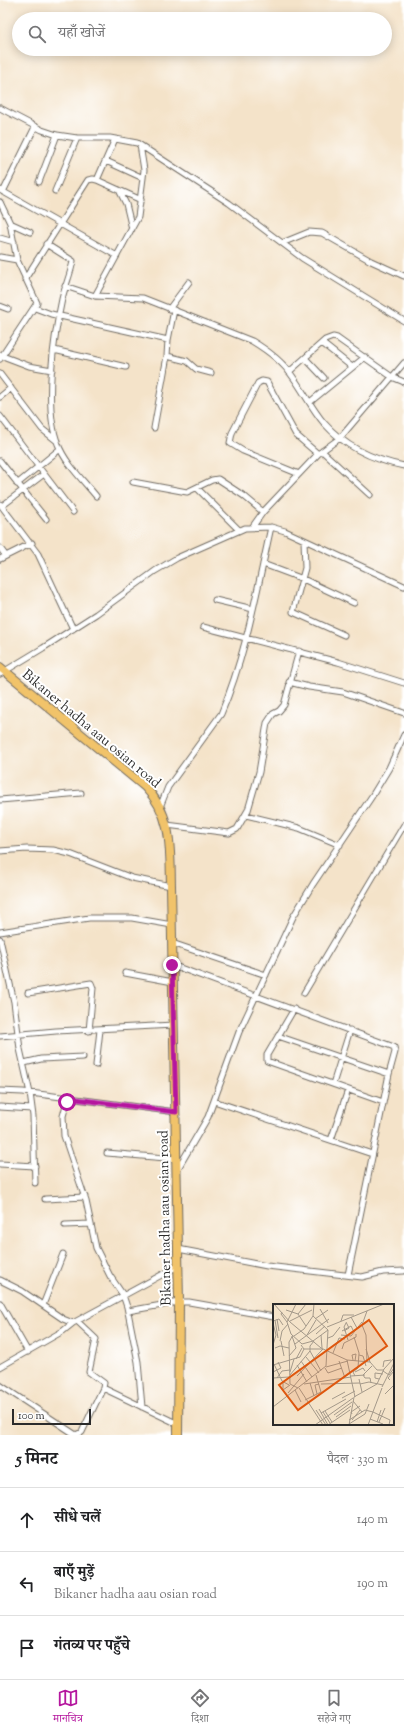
<!DOCTYPE html>
<html lang="hi">
<meta charset="utf-8">
<style>
body{margin:0;font-family:"Sorts Mill Goudy","Noto Serif Devanagari",serif;background:#f2f2f2;color:#202124}
.scale{position:absolute;left:12px;bottom:10px;width:79px;box-sizing:border-box;padding-left:4px;border:2px solid #2b2b2b;border-top:0;font-size:11px;line-height:14px;white-space:nowrap;color:#2b2b2b;-webkit-text-stroke:3px #fff;paint-order:stroke}
.stop{position:absolute;width:12px;height:12px;margin:-9px;border:3px solid #b5179e;border-radius:50%;background:#fff}
.stop.end{background:#b5179e;border-color:#fff;box-shadow:0 1px 4px #0008}
.list{margin:0;padding:0;list-style:none}
h2{display:flex;justify-content:space-between;align-items:center;height:52px;margin:0;padding:0 16px;font-size:17px}
h2 small{font-size:13px;font-weight:400;color:#757577}
.list li{display:grid;grid-template-columns:26px 1fr auto;gap:12px;align-items:center;box-sizing:border-box;height:64px;padding:0 16px;border-top:1px solid #e0e0e0}
.list b{display:block;font-size:15px;white-space:nowrap}
.list p{margin:0;font-size:13px;white-space:nowrap;color:#757577}
.list em{font-size:13px;font-style:normal;color:#757577}
.icon{flex:none;width:22px;height:22px;fill:none;stroke:currentColor;stroke-width:2;stroke-linecap:round;stroke-linejoin:round}
.map{position:relative;flex:none;width:404px;height:1435px;overflow:hidden}
.search{position:absolute;background:#fff;box-shadow:0 2px 10px #0003;left:12px;right:12px;top:12px;height:44px;display:flex;align-items:center;gap:10px;box-sizing:border-box;padding:0 14px;border-radius:22px;color:#757577;font-size:15px}
.sheet{height:244px;background:#fff}
nav{display:flex;justify-content:space-around;align-items:center;box-sizing:border-box;height:56px;border-top:1px solid #e0e0e0;background:#fff;font-size:11px;color:#757577}
nav a{display:grid;justify-items:center;gap:2px}
nav .on{color:#b5179e}
.map>svg:first-child{display:block}
</style>
<div class="map">
<svg width="404" height="1435" viewBox="0 0 404 1435">
<rect width="100%" height="100%" fill="#fff"/>
<filter id="ink" filterUnits="userSpaceOnUse"><feTurbulence type="fractalNoise" baseFrequency=".025" numOctaves="2"/><feDisplacementMap in="SourceGraphic" scale="8" xChannelSelector="R" yChannelSelector="G"/><feConvolveMatrix kernelMatrix="1 2 1 2 8 2 1 2 1" color-interpolation-filters="sRGB"/></filter>
<filter id="wash" filterUnits="userSpaceOnUse"><feTurbulence type="fractalNoise" baseFrequency=".012" numOctaves="4" result="noise"/><feDisplacementMap in="SourceGraphic" scale="16" xChannelSelector="R" yChannelSelector="G"/><feGaussianBlur stdDeviation="0.9" result="paint"/><feColorMatrix in="noise" values="0 0 0 0 0 0 0 0 0 0 0 0 0 0 0 0 0 1.4 0 .05"/><feComposite in="paint" operator="in"/></filter>
<g filter="url(#wash)">
<rect width="100%" height="100%" fill="#f4e3c9"/>
</g>
<g filter="url(#ink)">
<g fill="none" stroke-linecap="round" stroke-linejoin="round">
<defs>
<path id="street" d="M0,108L42,130L57,135L77,138H110L137,143L229,203L302,258L404,321
M106,161L143,178
M97,180L115,139
M39,182L57,135
M0,190L117,256
M119,190L126,204L132,229
M55,191L77,138
M3,192L35,127
M0,202L10,223L17,260L37,303L0,359
M10,223L30,232
M0,238L14,242
M282,243L309,232L322,233L371,261L404,276
M46,244L73,261C71,273 65,286 62,299C54,336 43,408 58,444C65,463 83,480 96,496
M0,257L17,260
M25,279L88,180L93,179L97,180L141,200
M65,286L95,296L143,298L252,341C267,350 283,362 293,377C304,392 312,409 324,423C345,447 374,460 404,466
M95,296L138,217L144,170L140,145
M0,306L8,309
M35,308L51,314L168,340
M169,309L189,282
M174,310L168,340L167,356L187,361L196,369L211,373
M322,343L352,367
M54,350L126,367
M0,355L29,366L52,370
M305,358L324,378
M289,372L325,340L333,337L337,338L392,377L404,382
M0,374L42,429L57,441
M0,397L11,388
M310,402L365,357
M0,416L73,512
M154,428L167,356
M322,451L370,495
M0,461L46,519
M299,474L243,451L230,443L232,433L258,383L262,381L267,382L296,435L318,454
M133,482L187,492L212,480L218,479L244,496L263,512
M17,484L60,449
M197,488L239,530
M0,504L38,554L73,629
M2,506L44,474
M253,526L263,512L318,454L340,438L404,363
M304,540L305,568L293,612L344,635
M0,548L6,556
M0,559L32,543
M263,564L303,579L354,603
M215,600L253,609
M203,627L338,662L404,683
M0,674L43,648L96,614L155,571L177,558L245,528L271,527L285,531L404,586
M289,682L309,687L343,692L404,713
M0,800L81,793
M160,807L168,787L221,714C246,655 257,590 271,527
M246,815L299,828L340,845
M167,825L229,833L237,829L248,810L259,772L267,723L273,714L279,711L284,705L299,651
M0,851L27,849L53,850L70,854L132,878L171,886
M0,932L89,918H132L172,925
M0,939L14,1002L20,1049L30,1093L33,1116L35,1183
M172,943L266,975
M172,965L394,1047L395,1052L389,1074L348,1275
M125,973L173,982
M28,993L91,983L93,988L89,1031
M304,993L404,825
M294,1009L267,1055V1061L383,1102
M0,1036L56,1031L174,1025
M278,1036L389,1074
M24,1063L41,1059L83,1057
M96,1065L100,1030
M333,1084L350,1030
M0,1091L23,1092L176,1112
M68,1098L63,1116L64,1136L86,1201L96,1248L110,1276L123,1295L127,1307L138,1362L142,1407
M214,1101L372,1154
M0,1107L32,1109
M331,1140L348,1090
M107,1153L177,1159
M0,1164L35,1166
M177,1170L208,1117L239,1032L293,917L313,884L372,796L389,768L404,735
M45,1199L85,1197
M65,1225L90,1224
M178,1249L267,1266L362,1277L383,1272L404,1271
M0,1280L22,1291L63,1319L73,1323L178,1266
M0,1303L28,1352
M43,1305L63,1254
M128,1311L179,1302H189L274,1317
M0,1367L63,1331L73,1323
M0,1385L76,1435
M103,1388L178,1424
M76,1435L82,1432L103,1388L104,1383L89,1372L96,1339L77,1321"/>
<path id="primary" d="M0,667L145,787C173,815 170,850 171,886L179,1302L178,1435"/>
</defs>
<use href="#street" stroke="#716b62" stroke-width="7"/>
<use href="#primary" stroke="#716b62" stroke-width="10"/>
<use href="#street" stroke="#fff" stroke-width="5"/>
<use href="#primary" stroke="#f1c36a" stroke-width="8"/>
</g>
</g>
<g fill="none" stroke-linecap="round" stroke-linejoin="round" filter="url(#ink)">
<path stroke="#b5179e" stroke-width="5" d="M67,1102L68,1098L176,1112L172,965"/>
</g>
<g text-anchor="middle" stroke-width="4" stroke-linejoin="round" paint-order="stroke">
<g font-size="14" fill="#2b2b2b" stroke="#fff">
<text transform="translate(92 728) rotate(40)" y="5">Bikaner hadha aau osian road</text>
<text transform="translate(164 1218) rotate(-91)" y="5">Bikaner hadha aau osian road</text>
</g>
</g>
<g transform="translate(273 1304)">
<rect width="121" height="121" fill="#f4e3c9"/>
<path fill="none" stroke="#a4998a" stroke-width="1" d="M1,0L17,18L48,44L74,56L82,93M23,0L14,18L18,30L29,40L40,37L55,26M47,5L55,19M13,6L25,10M9,8L8,10L14,18M78,13L84,24M4,15L6,27M42,15L55,6M2,16L5,34M0,17L6,15L10,21M17,17L39,6M68,17L70,11H81M73,19L71,23L75,36M33,22L25,10L33,0M54,23L111,0M69,27L78,22L81,28M71,27L76,24L73,18M43,30L52,22M20,31L16,38L17,80L25,84M34,31L43,16M48,31L49,44M68,31L78,32L89,18M21,32L31,25L40,12M81,33L86,49L85,64L80,68L82,72M55,34L60,32L67,23M7,37L9,27L15,20M8,37L11,52M22,40L56,15M0,41L3,31L0,19M28,41L31,45H49M2,44L7,42L16,44M69,45L71,39L83,33V30M93,45L97,58M37,47L48,67M60,49L66,34L72,35M86,51L90,52L93,62M16,52L23,44L19,32M33,53L46,69M23,55L29,44M74,56L97,58L104,66H111M80,56L79,51L83,50L82,57M28,57L39,73M66,57L72,74M94,58L93,31L89,21L94,7M1,60L9,77L16,81M0,61L27,53L31,45M24,61L34,78M53,63L75,57M110,63L111,57L118,56M52,64L55,69L69,64M110,67L116,71L121,64M0,68L8,64L5,58M17,68L21,55M82,68L90,64L92,67M17,71L37,47V42L41,37M24,72L50,45M78,72L92,71M0,74L16,73M4,74L9,67L17,66M86,75L89,88M106,75L102,74V69L110,70M117,76L115,74L121,67M10,78V86L17,81M37,79L41,92M98,79L97,74H92L90,71L99,62M31,80L78,73M48,80L87,79M87,80L96,78L110,81M109,83L121,59M26,84L50,121M22,86L28,98M15,89L31,70M44,90L42,81L46,80M112,90L121,81M69,94L82,87M59,95L72,88M32,96L48,88L43,71M80,97L89,108M0,103L53,62L55,26L40,12L41,0M46,105L55,121M43,106L53,121M52,107L59,118M50,108L57,119M100,108L117,116L116,121M48,109L73,95M79,110L78,108L87,102M61,111L79,98M63,113L78,102M97,115L110,120M76,116L92,106L100,108M79,116L87,106M104,118L108,106M106,118L112,104M76,120L92,110L96,100M42,121L80,94M55,121L77,106M76,121L81,93L104,80L111,65L121,54M95,121L109,84"/>
<path fill="#df570e" fill-opacity="0.15" stroke="#df570e" stroke-width="2" d="M96,16L114,42L25,106L6,81Z"/>
<rect width="121" height="121" fill="none" stroke="#2b2b2b" stroke-width="2"/>
</g>
</svg>
<div class="scale">100 m</div>
<div class="stop" style="left:67px;top:1102px"></div>
<div class="stop end" style="left:172px;top:965px"></div>
<div class="search"><svg class="icon" aria-label="search" viewBox="0 0 24 24"><circle cx="10" cy="10" r="6"/><path d="M15 15l6 6"/></svg>यहाँ खोजें</div>
</div>
<section class="sheet">
<h2>5 मिनट<small>पैदल · 330 m</small></h2>
<ul class="list">
<li><svg class="icon" aria-label="ahead" viewBox="0 0 24 24"><path d="M12 20V5M6 11l6-6 6 6"/></svg><div><b>सीधे चलें</b></div><em>140 m</em></li>
<li><svg class="icon" aria-label="left" viewBox="0 0 24 24"><path d="M17 20v-9H6M10 6l-5 5 5 5"/></svg><div><b>बाएँ मुड़ें</b><p>Bikaner hadha aau osian road</p></div><em>190 m</em></li>
<li><svg class="icon" aria-label="arrive" viewBox="0 0 24 24"><path d="M6 21V4h12l-3 4 3 4H6"/></svg><div><b>गंतव्य पर पहुँचे</b></div></li>
</ul>
</section>
<nav>
<a class="on"><svg class="icon" aria-label="map" viewBox="0 0 24 24"><path d="M3 6l6-2 6 2 6-2v14l-6 2-6-2-6 2zM9 4v14M15 6v14"/></svg>मानचित्र</a>
<a><svg class="icon" aria-label="directions" viewBox="0 0 24 24"><path d="M12 3l9 9-9 9-9-9zM9 14v-3h6M13 9l2 2-2 2"/></svg>दिशा</a>
<a><svg class="icon" aria-label="saved" viewBox="0 0 24 24"><path d="M7 4h10v16l-5-4-5 4z"/></svg>सहेजे गए</a>
</nav>
